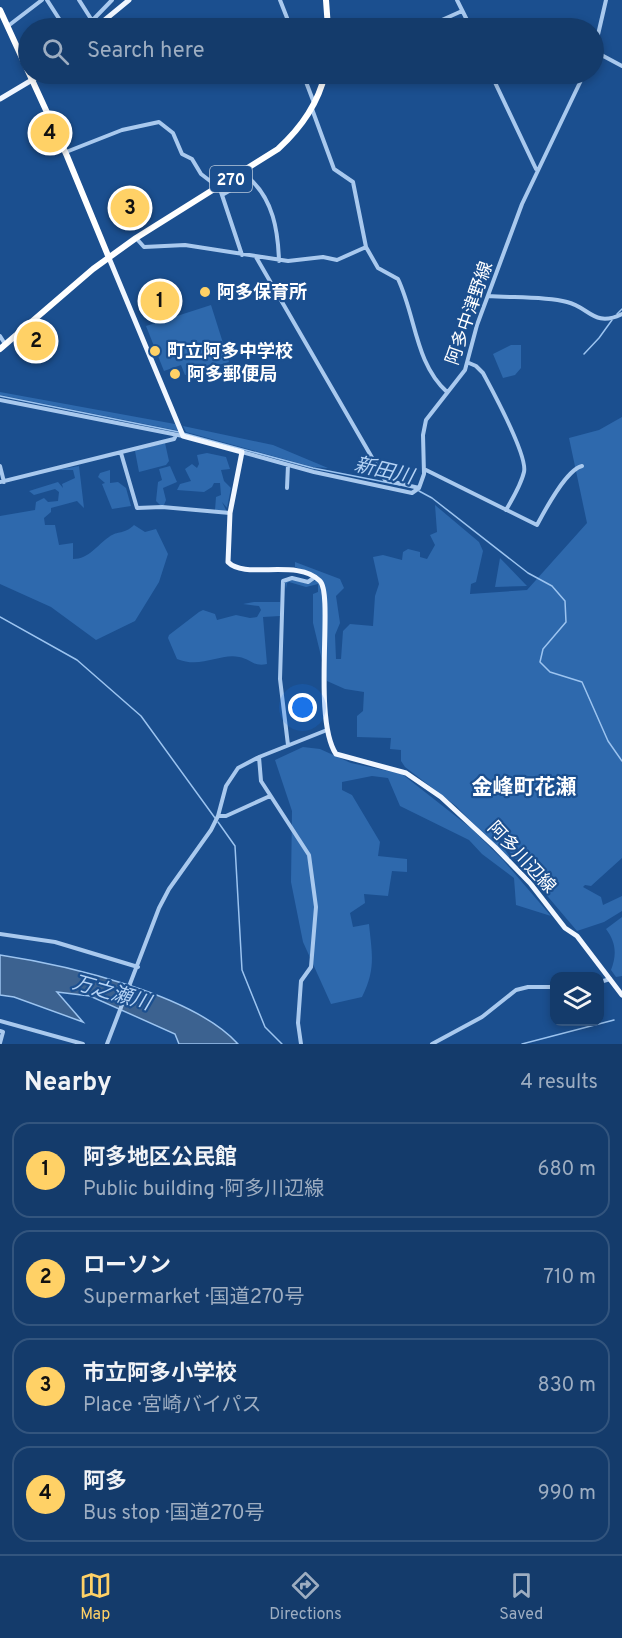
<!DOCTYPE html>
<meta charset="utf-8">
<style>
body{margin:0;font-family:Overpass,"Noto Sans JP",sans-serif;background:#214673;color:#f1f3f6}
.controls{position:absolute;right:18px;bottom:18px;display:grid;overflow:hidden;border-radius:12px;box-shadow:0 3px 9px #0003}
.controls button{width:54px;height:54px;display:grid;place-items:center;padding:0;border:0;border-bottom:2px solid #33557e;background:#143b6b;color:#f1f3f6;font:30px sans-serif}
.you{position:absolute;left:303px;top:708px;width:21px;height:21px;margin:-15px;border:4px solid #fff;border-radius:50%;background:#1a73e8;box-shadow:0 0 0 9px #1a73e833}
.badge{display:grid;place-items:center;width:39px;height:39px;border-radius:50%;background:#ffd166;color:#111;font-size:20px;font-weight:700}
.pin{position:absolute;translate:-50% -50%;border:3px solid #fff;box-shadow:0 2px 6px #0006}
.list{margin:0;padding:0;list-style:none}
h2{display:flex;justify-content:space-between;align-items:center;height:78px;margin:0;padding:0 24px;font-size:26px}
h2 small{font-size:20px;font-weight:400;color:#9dadc1}
.list li{display:grid;grid-template-columns:39px 1fr auto;gap:18px;align-items:center;box-sizing:border-box;height:96px;margin:0 12px 12px;padding:0 12px;border:2px solid #33557e;border-radius:18px}
.list b{display:block;font-size:22px;white-space:nowrap}
.list p{margin:0;font-size:20px;white-space:nowrap;color:#9dadc1}
.list em{font-size:20px;font-style:normal;color:#9dadc1}
.icon{flex:none;width:33px;height:33px;fill:none;stroke:currentColor;stroke-width:2;stroke-linecap:round;stroke-linejoin:round}
.map{position:relative;flex:none;width:622px;height:1044px;overflow:hidden}
.search{position:absolute;background:#143b6b;box-shadow:0 3px 9px #0003;left:18px;right:18px;top:18px;height:66px;display:flex;align-items:center;gap:15px;box-sizing:border-box;padding:0 21px;border-radius:33px;color:#9dadc1;font-size:22px}
.sheet{height:510px;background:#143b6b}
nav{display:flex;justify-content:space-around;align-items:center;box-sizing:border-box;height:84px;border-top:2px solid #33557e;background:#143b6b;font-size:16px;color:#9dadc1}
nav a{display:grid;justify-items:center;gap:3px}
nav .on{color:#ffd166}
.map>svg:first-child{display:block}
</style>
<div class="map">
<svg width="622" height="1044" viewBox="0 0 622 1044">
<rect width="100%" height="100%" fill="#1b4f8f"/>
<path fill="#2e69ad" d="M211,305L229,362L185,375L181,365L164,371L146,326Z
M511,345H521V368L515,375L503,378L493,354Z
M0,392L175,424L180,431L0,395Z
M622,417V858L591,886L585,885L583,887L601,897L603,905L622,896V911L604,922L577,931L504,845L501,831L494,833L517,868L456,806L405,767L401,761V750L390,749L391,738L357,737V716L363,711L364,692L345,689L327,681L313,623V594L318,592V584L306,587L289,582L287,583L286,589L285,581L295,580L308,584L316,580V575L295,567V562L340,579L344,588L336,596L340,623L335,635L336,659H341L343,631L350,624L373,626L375,596L379,584L373,557L383,555L402,560L403,552L408,549L420,552V557L427,559L435,545L430,535L437,532L435,505L479,542L483,551L476,582L471,584L470,594L527,590L587,523L569,438L599,430Z
M183,426L273,445L328,468L313,467L186,432Z
M165,443L169,461L166,465L139,472L135,451Z
M207,453L226,457L230,469L221,470L224,481L231,488L227,508L222,502L227,512L215,510L216,497L221,495L220,483H214L212,487L204,492L177,490L180,484L191,481L185,469L192,464L197,468L199,464L197,455Z
M79,466L84,508L77,501L51,508V512L44,518L45,525H55L59,545L73,543V559C89,559 97,545 109,537C118,530 124,535 134,525L145,532L156,529L168,554L159,582L135,621L96,640L51,607L0,584V516L35,510L36,502L44,498L48,502L58,501L59,492L55,489L34,495L29,491L58,482L63,488L62,484L75,478L73,470H57Z
M170,466L177,482L163,488L166,500L164,505H160L156,501L158,482L162,480L159,469Z
M110,470V483L118,482L126,488L131,506L112,509L102,484L105,483L98,477L100,473Z
M500,558L527,586L495,587Z
M254,602H280V616L263,617L267,664C253,667 251,659 239,657C220,653 201,669 177,659L168,638L169,635L199,612L203,610L215,614L217,620L236,615L250,618L257,617L261,610L259,606L243,604Z
M303,747L320,749L351,763L402,774L472,829L503,860L551,916L516,905L514,878L482,854L469,840L400,806L388,778L372,776L342,782V790L352,795L380,842L378,856L407,859V872L392,871L388,896L364,894L365,903L350,913L353,927L369,924C372,954 376,969 362,997L331,1004L303,942L291,882L292,811L275,760Z
M622,917V976L616,977L611,970C617,955 616,942 606,929Z"/>
<path fill="#3c6290" stroke="#9cc4f0" stroke-width="1.5" d="M0,955C66,965 193,994 238,1044H179L175,1034L90,996L57,992L83,1022L14,997L0,995Z"/>
<g fill="none" stroke-linecap="round" stroke-linejoin="round">
<path stroke="#9cc4f0" stroke-width="1.5" d="M617,314L622,309
M584,354L599,338L612,320
M0,396L179,432
M183,433L313,468L400,485
M419,491L432,498L528,573L552,586L565,601L566,622L543,649L540,662L550,672L582,682L608,741L622,761
M0,617L77,660L141,716L215,818
M218,822L235,846L242,970L265,1027L282,1044
M522,1044L614,1020"/>
<path stroke="#a9c9ee" stroke-width="4" d="M47,0L65,28
M79,0L93,22
M280,0L291,28
M457,0L471,28
M8,26L42,0
M85,28L112,0
M424,28L462,11
M594,51L622,66
M594,52L606,0
M303,74L314,103
M491,74L536,169
M312,109L334,169L353,182L366,247L378,268L398,279C416,317 415,363 447,392
M66,152L122,130L159,122L173,133L182,154L192,159L201,174L218,187
M219,186L242,255
M222,195L250,179C273,200 278,230 279,261
M136,238L144,247L185,245L288,261L323,257L337,260L366,247
M256,257L385,480L419,488
M488,296C513,298 542,296 567,302C589,307 594,328 622,314
M0,336L5,344
M469,363L476,366L483,373C492,390 528,455 524,472C521,485 513,498 506,510
M0,400L183,436
M242,452L314,472L412,493L419,488L424,474L423,435L426,420L465,370L477,325L522,204L584,74
M121,453L137,508L162,507L230,513
M0,466L4,482
M424,469L537,525C545,510 566,470 582,466
M0,482L174,439L176,435
M287,488L288,465
M288,745L280,679L283,581L292,578L308,582L315,577
M259,757L261,781L309,855L316,907L311,967L301,981L298,1023L301,1044
M218,816H226L270,796
M0,934L55,942L138,967
M600,982L610,979
M0,1021L83,1044
M0,1031L3,1032L0,1043
M107,1044L159,908L169,889L211,830L218,816L226,786L238,768L259,757L327,730
M432,1044L482,1017L516,990L528,987H554"/>
<path stroke="#f0f6ff" stroke-width="5" d="M95,28L129,0
M0,99L42,74
M109,258L183,436L242,452L230,513L228,562C245,580 298,558 320,581C334,595 312,718 336,754L406,773L441,797L495,847L530,883L565,928L577,936L622,995"/>
<path stroke="#fff" stroke-width="6" d="M326,0L328,28
M0,10L67,156L109,258
M0,349L93,269L136,238L278,149C301,128 318,104 325,74"/>
</g>
<g fill="#ffd166" stroke="#1b4f8f" stroke-width="2">
<circle cx="205" cy="292" r="6"/>
<circle cx="155" cy="351" r="6"/>
<circle cx="175" cy="374" r="6"/>
</g>
<g text-anchor="middle" stroke-width="4.5" stroke-linejoin="round" paint-order="stroke">
<rect fill="#1b4f8f" stroke="#bbcadd" stroke-width="1.5" x="210" y="166" width="42" height="26" rx="4.5"/>
<g font-size="16" font-weight="bold" fill="#fff">
<text x="231" y="185">270</text>
</g>
<g font-size="18" font-weight="bold" fill="#fff" stroke="#1b4f8f" text-anchor="start">
<text x="217" y="298">阿多保育所</text>
<text x="167" y="357">町立阿多中学校</text>
<text x="187" y="380">阿多郵便局</text>
</g>
<g font-size="18" fill="#fff" stroke="#1b4f8f">
<text transform="translate(469 313) rotate(-71)" y="6">阿多中津野線</text>
<text transform="translate(522 857) rotate(47)" y="6">阿多川辺線</text>
</g>
<g font-size="20" font-style="italic" fill="#b5d3f5" stroke="#1b4f8f">
<text transform="translate(384 470) rotate(13)" y="7">新田川</text>
<text transform="translate(112 992) rotate(16)" y="7">万之瀬川</text>
</g>
<g font-size="21" font-weight="bold" fill="#fff" stroke="#1b4f8f">
<text x="524" y="794">金峰町花瀬</text>
</g>
</g>
</svg>
<div class="controls">
<button><svg class="icon" aria-label="layers" viewBox="0 0 24 24"><path d="M12 4l9 5-9 5-9-5zM3 14l9 5 9-5"/></svg></button>
</div>
<div class="you"></div>
<div class="pin badge" style="left:160px;top:301px">1</div>
<div class="pin badge" style="left:36px;top:341px">2</div>
<div class="pin badge" style="left:130px;top:208px">3</div>
<div class="pin badge" style="left:50px;top:133px">4</div>
<div class="search"><svg class="icon" aria-label="search" viewBox="0 0 24 24"><circle cx="10" cy="10" r="6"/><path d="M15 15l6 6"/></svg>Search here</div>
</div>
<section class="sheet">
<h2>Nearby<small>4 results</small></h2>
<ul class="list">
<li><span class="badge">1</span><div><b>阿多地区公民館</b><p>Public building · 阿多川辺線</p></div><em>680 m</em></li>
<li><span class="badge">2</span><div><b>ローソン</b><p>Supermarket · 国道270号</p></div><em>710 m</em></li>
<li><span class="badge">3</span><div><b>市立阿多小学校</b><p>Place · 宮崎バイパス</p></div><em>830 m</em></li>
<li><span class="badge">4</span><div><b>阿多</b><p>Bus stop · 国道270号</p></div><em>990 m</em></li>
</ul>
</section>
<nav>
<a class="on"><svg class="icon" aria-label="map" viewBox="0 0 24 24"><path d="M3 6l6-2 6 2 6-2v14l-6 2-6-2-6 2zM9 4v14M15 6v14"/></svg>Map</a>
<a><svg class="icon" aria-label="directions" viewBox="0 0 24 24"><path d="M12 3l9 9-9 9-9-9zM9 14v-3h6M13 9l2 2-2 2"/></svg>Directions</a>
<a><svg class="icon" aria-label="saved" viewBox="0 0 24 24"><path d="M7 4h10v16l-5-4-5 4z"/></svg>Saved</a>
</nav>
